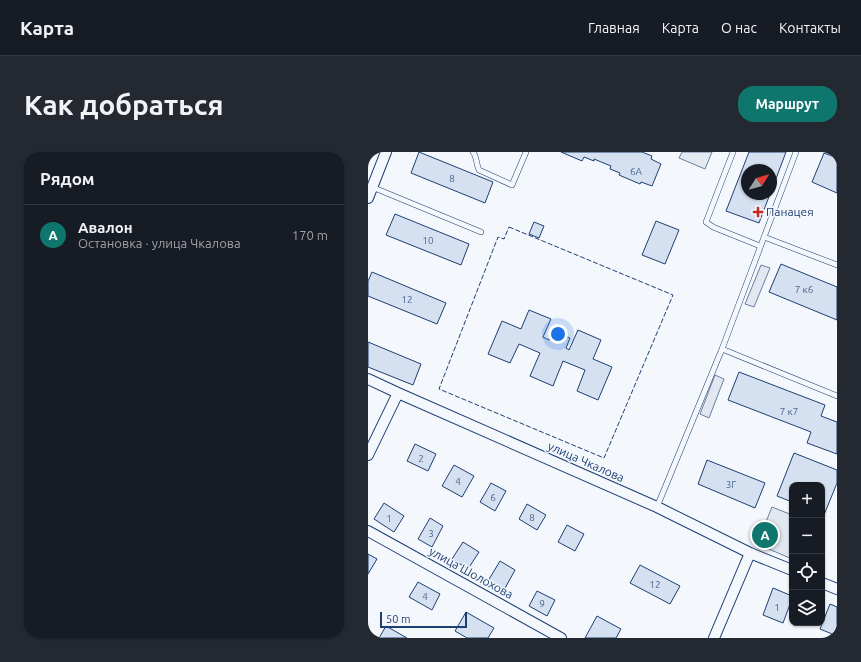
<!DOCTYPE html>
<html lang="ru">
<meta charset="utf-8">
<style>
body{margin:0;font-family:Ubuntu,sans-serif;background:#242831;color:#f1f3f6}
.controls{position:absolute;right:12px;bottom:12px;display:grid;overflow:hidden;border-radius:8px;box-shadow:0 1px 3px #0004}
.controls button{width:36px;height:36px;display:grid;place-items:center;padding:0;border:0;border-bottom:1px solid #363941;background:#171b24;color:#f1f3f6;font:20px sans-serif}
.compass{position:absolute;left:373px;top:12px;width:36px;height:36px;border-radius:50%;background:#171b24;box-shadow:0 1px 3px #0004;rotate:53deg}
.scale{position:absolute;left:12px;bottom:10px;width:87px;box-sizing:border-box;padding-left:4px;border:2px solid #1d3f73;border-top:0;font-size:11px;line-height:14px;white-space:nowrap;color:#1d3f73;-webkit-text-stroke:3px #f4f7fb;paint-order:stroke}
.you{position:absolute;left:190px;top:182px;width:14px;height:14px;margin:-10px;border:3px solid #fff;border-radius:50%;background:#1a73e8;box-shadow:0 0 0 6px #1a73e833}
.badge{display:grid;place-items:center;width:26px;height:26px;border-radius:50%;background:#0f766e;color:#fff;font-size:13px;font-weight:700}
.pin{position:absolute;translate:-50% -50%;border:2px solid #fff;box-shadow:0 1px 4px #0006}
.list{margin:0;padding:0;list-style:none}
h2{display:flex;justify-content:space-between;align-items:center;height:52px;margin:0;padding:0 16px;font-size:17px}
h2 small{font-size:13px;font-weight:400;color:#9ea1a6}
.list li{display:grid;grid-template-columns:26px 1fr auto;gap:12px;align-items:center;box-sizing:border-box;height:60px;padding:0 16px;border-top:1px solid #363941}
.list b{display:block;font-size:15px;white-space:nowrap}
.list p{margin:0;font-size:13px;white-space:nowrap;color:#9ea1a6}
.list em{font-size:13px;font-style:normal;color:#9ea1a6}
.icon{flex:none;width:22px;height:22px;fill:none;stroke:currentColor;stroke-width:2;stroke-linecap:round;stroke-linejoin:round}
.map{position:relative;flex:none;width:469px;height:486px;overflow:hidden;border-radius:16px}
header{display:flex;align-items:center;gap:24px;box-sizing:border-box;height:56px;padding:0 20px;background:#171b24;border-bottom:1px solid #363941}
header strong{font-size:19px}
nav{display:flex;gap:22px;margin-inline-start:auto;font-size:14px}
.intro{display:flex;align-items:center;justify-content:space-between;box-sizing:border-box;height:96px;padding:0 24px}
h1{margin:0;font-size:28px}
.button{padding:10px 18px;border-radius:16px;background:#0f766e;color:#fff;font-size:14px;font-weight:700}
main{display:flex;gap:24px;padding:0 24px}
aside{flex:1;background:#171b24;border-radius:16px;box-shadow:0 1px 3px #0004}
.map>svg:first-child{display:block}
</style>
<header>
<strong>Карта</strong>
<nav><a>Главная</a><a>Карта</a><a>О нас</a><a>Контакты</a></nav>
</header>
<div class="intro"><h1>Как добраться</h1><a class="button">Маршрут</a></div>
<main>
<aside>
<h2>Рядом<small></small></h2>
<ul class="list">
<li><span class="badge">A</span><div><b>Авалон</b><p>Остановка · улица Чкалова</p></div><em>170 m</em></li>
</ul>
</aside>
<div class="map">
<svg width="469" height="486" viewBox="0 0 469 486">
<rect width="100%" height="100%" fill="#f4f7fb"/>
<path fill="#e3e9f0" stroke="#687fa3" d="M314,0H344L337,17L311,6Z"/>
<path fill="#e3e8f0" stroke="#687fa3" d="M393,113L402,116L386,155L377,152Z
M347,223L356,227L341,266L332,262Z
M404,355L424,363V407L389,392Z"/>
<path fill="#d5e0f0" stroke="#1d3f73" d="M51,0L125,30L117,51L43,21Z
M193,0H274L284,4L283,7L293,12L284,34L273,30L272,32L251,23L252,21L242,17L243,14L226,7V9L216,5L214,9Z
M381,0H418L403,40V18H379V42H402L391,71L358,59Z
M456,1L469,6V41L444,30Z
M27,62L101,92L93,113L18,83Z
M288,69L311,78L297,112L274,103Z
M166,70L176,74L171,86L161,82Z
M413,112L469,135V168L401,140Z
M4,120L78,151L69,172L0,144V129Z
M161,158L183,167L175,185L181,188L185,179L202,186L198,196L201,198L210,178L233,188L225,207L244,215L230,248L209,239L217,218L195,209L185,234L162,224L172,201L151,192L142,211L120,202L134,169L153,177Z
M0,190L53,212L45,233L0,215Z
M371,220L457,253L453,264L469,270V302L439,291L443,280L360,248Z
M47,292L68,302L60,319L39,309Z
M426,301L469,318V331L456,363L454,362V333H424V350L409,344Z
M339,308L397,331L387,356L330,332Z
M86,313L106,324L94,345L74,334Z
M123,331L138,339L127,359L112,350Z
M16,351L36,364L26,380L6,367Z
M159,352L178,363L169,378L151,367Z
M62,366L75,374L64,395L50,387Z
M199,373L216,382L207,399L190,390Z
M95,390L111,400L100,417L84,407Z
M0,402L9,407L0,422Z
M132,409L147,418L136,438L120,429Z
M272,413L312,434L302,452L262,431Z
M50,430L72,442L64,458L41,445Z
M405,436L424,444V447L415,471L395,463Z
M169,439L187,448L179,464L161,454Z
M462,452L469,455V484L452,477Z
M98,460L126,476L120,486H99L87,479Z
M229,464L253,477L248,486H217Z
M18,474L39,486H11Z"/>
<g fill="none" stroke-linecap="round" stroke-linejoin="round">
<defs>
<path id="lane" d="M105,0C109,5 108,12 111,18L144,33L158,0
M365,0L338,70L345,75L392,94
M4,35L113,80
M396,85L469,113
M354,197L469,244
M289,355L354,197L428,0"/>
<path id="street" d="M0,46L18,0
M0,227L30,241L289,355L382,401L424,418
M0,303L30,241
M0,379L193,486
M454,431L469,437
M346,486L382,401"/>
</defs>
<use href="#lane" stroke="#1d3f73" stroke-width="6"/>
<use href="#street" stroke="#1d3f73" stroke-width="12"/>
<use href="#lane" stroke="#f4f7fb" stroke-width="5"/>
<use href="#street" stroke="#f4f7fb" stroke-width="10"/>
<path stroke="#1d3f73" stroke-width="1" stroke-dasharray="5 2" stroke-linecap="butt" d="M141,75L305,143L236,306L71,237L130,85L136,87Z"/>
</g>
<path fill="#c62828" stroke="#f4f7fb" stroke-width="1.5" d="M388 54h4v4h4v4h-4v4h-4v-4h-4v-4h4z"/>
<g text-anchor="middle" stroke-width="3" stroke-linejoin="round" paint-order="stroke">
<g font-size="10" fill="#4b6792">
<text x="268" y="23">6А</text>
<text x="84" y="30">8</text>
<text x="60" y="92">10</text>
<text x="436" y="141">7 к6</text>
<text x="39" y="151">12</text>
<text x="421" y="263">7 к7</text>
<text x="53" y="310">2</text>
<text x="90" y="333">4</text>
<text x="363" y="336">3Г</text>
<text x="125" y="349">6</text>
<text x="164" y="369">8</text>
<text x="21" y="370">1</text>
<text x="63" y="385">3</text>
<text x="287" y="436">12</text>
<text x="57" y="448">4</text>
<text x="174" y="455">9</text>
<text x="409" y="459">1</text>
</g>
<g font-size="12" fill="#1d3f73" stroke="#f4f7fb" text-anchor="start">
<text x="398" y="64">Панацея</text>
</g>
<g font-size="12" fill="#1d3f73" stroke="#f4f7fb">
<text transform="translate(218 310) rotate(24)" y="4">улица Чкалова</text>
<text transform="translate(103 421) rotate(29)" y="4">улица Шолохова</text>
</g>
</g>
</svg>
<div class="controls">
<button>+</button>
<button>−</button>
<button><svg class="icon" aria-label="locate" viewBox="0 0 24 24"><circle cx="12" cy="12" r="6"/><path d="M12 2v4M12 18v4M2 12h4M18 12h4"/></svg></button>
<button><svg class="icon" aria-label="layers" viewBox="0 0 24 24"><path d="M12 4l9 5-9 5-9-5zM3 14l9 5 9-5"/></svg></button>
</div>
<svg class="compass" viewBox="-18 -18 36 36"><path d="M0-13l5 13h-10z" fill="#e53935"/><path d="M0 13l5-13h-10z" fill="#9ea1a6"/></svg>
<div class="scale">50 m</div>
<div class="you"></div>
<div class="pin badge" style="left:397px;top:383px">A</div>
</div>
</main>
